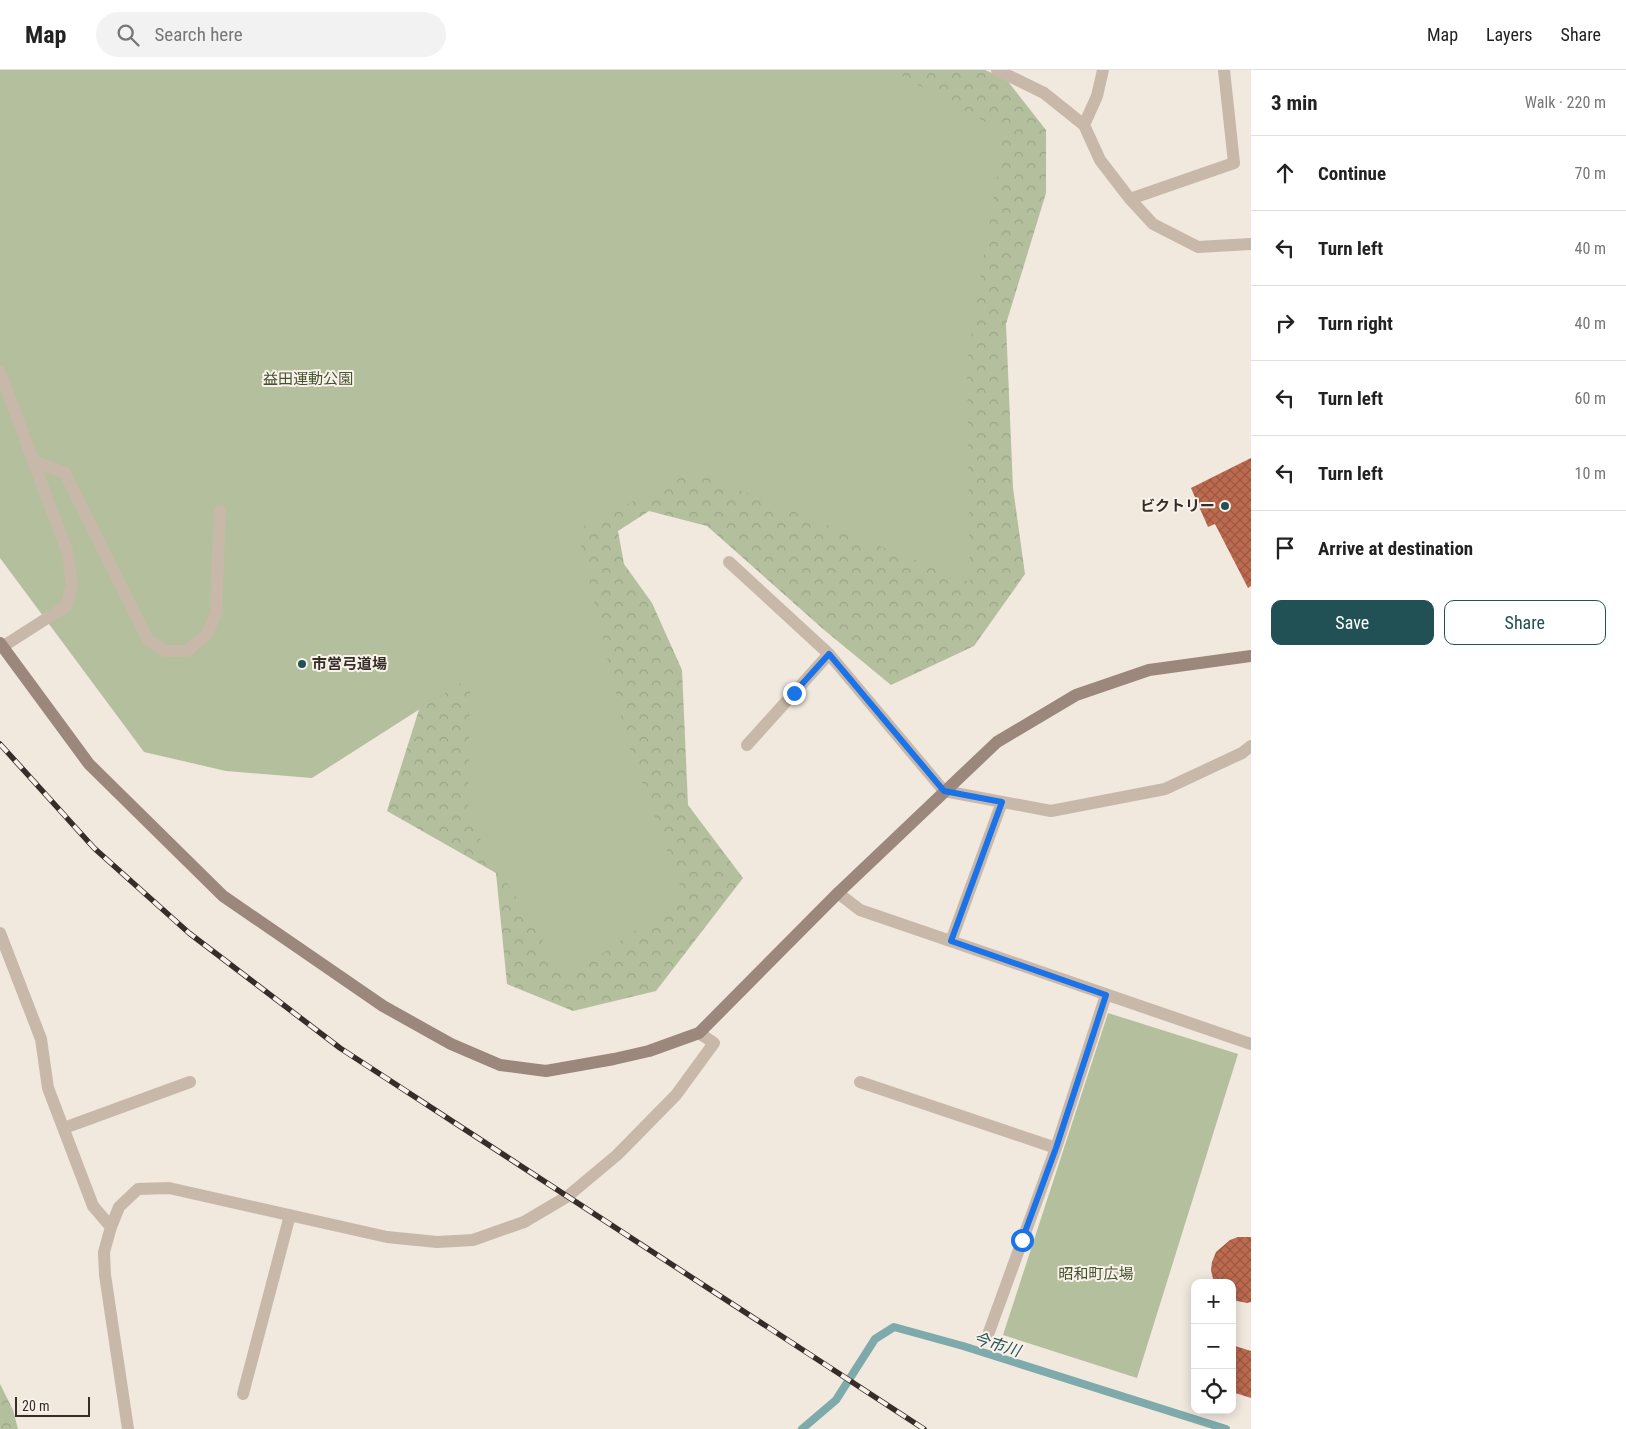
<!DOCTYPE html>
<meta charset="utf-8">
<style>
body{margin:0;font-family:"Roboto Condensed","Noto Sans JP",sans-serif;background:#f2f2f2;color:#222}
.controls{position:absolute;right:15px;bottom:15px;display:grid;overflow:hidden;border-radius:10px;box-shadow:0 2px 12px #0003}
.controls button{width:45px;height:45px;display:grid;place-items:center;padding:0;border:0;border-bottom:1px solid #e0e0e0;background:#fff;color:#222;font:25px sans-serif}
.scale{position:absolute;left:15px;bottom:12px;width:75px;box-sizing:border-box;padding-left:5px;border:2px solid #362d29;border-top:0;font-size:14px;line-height:18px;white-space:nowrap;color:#362d29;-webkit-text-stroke:4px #f8f2ea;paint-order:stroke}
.stop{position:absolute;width:15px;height:15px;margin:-11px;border:4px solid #1a73e8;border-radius:50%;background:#fff}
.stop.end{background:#1a73e8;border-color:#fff;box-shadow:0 1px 5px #0008}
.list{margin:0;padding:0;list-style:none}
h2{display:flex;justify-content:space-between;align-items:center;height:65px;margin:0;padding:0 20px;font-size:21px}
h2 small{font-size:16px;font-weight:400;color:#767676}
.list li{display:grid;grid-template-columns:32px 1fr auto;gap:15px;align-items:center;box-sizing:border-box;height:75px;padding:0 20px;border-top:1px solid #e0e0e0}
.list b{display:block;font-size:19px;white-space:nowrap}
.list em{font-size:16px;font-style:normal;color:#767676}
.actions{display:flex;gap:10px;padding:15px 20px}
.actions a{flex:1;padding:11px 0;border:1px solid #225155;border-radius:10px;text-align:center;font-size:18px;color:#225155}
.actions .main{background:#225155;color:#fff}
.icon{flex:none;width:28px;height:28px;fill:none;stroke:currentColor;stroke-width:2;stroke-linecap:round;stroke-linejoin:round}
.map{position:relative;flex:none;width:1251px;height:1359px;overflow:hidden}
header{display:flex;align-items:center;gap:30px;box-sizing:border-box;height:70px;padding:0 25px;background:#fff;border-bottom:1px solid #e0e0e0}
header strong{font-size:24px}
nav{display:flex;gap:28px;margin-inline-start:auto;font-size:18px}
.search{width:350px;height:45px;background:#f2f2f2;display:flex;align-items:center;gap:12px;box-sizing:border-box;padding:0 18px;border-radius:28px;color:#767676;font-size:19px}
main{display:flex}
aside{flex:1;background:#fff}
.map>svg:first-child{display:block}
</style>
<header>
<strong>Map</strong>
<div class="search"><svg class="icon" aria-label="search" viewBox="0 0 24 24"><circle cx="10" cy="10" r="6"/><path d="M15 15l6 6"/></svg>Search here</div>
<nav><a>Map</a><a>Layers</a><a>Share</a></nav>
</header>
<main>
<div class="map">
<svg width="1251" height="1359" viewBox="0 0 1251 1359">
<defs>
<pattern id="forest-crowns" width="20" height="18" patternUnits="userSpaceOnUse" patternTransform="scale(1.25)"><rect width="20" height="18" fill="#b4bf9e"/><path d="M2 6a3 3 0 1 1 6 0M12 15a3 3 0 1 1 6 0" fill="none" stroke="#9ba488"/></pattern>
<pattern id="building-cross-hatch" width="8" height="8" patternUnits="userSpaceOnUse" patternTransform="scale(1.25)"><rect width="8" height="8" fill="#bd6a4f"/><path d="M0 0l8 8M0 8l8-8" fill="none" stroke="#9a5842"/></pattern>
</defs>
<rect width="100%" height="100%" fill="#f1e8de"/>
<path fill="url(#forest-crowns)" d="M0,0H985L1006,9L1046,60V123L1006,254L1013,418L1025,504L974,576L891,615L823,559L707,456L649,441L618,461L624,494L652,533L682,600L688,735L743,808L656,921L573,941L507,914L496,803L387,741L441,570Z
M0,1314L13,1340L18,1359H0Z"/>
<path fill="#b4bf9e" d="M0,0H891L1004,62L967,292L970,512L692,401L577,460L627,671L684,826L566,909L468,749L470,607L312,708L226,701L144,682L0,488Z
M1108,943L1238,984L1137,1308L1003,1265Z"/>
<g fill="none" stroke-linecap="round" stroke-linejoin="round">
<path stroke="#7eaaac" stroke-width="8" d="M802,1359L836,1330L875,1269L894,1257L963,1276L1226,1359"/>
</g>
<path fill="url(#building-cross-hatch)" d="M1251,388V516L1248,518L1215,454L1208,457L1191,418Z
M1238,1167H1251V1232L1247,1233L1232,1230V1213H1214L1211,1200L1212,1192L1216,1182L1230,1170Z
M1232,1275L1251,1281V1328L1232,1322Z"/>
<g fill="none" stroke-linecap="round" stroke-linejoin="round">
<path stroke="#c8b8aa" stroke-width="12" d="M33,391L65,403L148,570L166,581H187L207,564L216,543L220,440"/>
<path stroke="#c8b8aa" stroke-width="12" d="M997,0L1044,23L1084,55L1100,90L1130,129L1153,154L1198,177L1251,174
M1084,55L1097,26L1103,0
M1130,129L1234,93L1224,0
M0,302L68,484L72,515L66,536L2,577
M729,492L829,584L944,721L1051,741L1165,719L1242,683L1251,676
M747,675L829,584
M838,823L860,840L1251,974
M0,863L41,969L48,1018L93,1136L111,1157
M951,871L1002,732
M860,1012L1056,1078
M64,1058L190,1012
M989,1262L1056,1078L1106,925
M243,1324L290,1145
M128,1359L105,1205L104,1182L111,1157L119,1137L138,1119L169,1118L387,1167L437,1172L473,1170L524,1152L568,1126L617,1085L676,1025L714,973L699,963"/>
<path stroke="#9b877c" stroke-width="12" d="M0,573L89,694L223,826L383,936L451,974L500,995L546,1001L614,989L649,981L699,963L838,823L997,672L1076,625L1149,600L1251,586"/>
<defs>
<path id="rail" d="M0,674L94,778L189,863L340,978L924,1359"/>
</defs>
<use href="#rail" stroke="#362d29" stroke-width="5.5"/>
<use href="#rail" stroke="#f8f2ea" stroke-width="4" stroke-dasharray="11" stroke-linecap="butt"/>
</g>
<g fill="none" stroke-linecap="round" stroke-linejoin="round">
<path stroke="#1a73e8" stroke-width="6" d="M794,623L829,584L944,721L1002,732L951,871L1106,925L1056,1078L1022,1170"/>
</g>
<g fill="#225155" stroke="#f8f2ea" stroke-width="2">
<circle cx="1225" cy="436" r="5"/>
<circle cx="302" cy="594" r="5"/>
</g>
<g text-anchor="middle" stroke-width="4" stroke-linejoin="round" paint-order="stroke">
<g font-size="15" fill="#45522f" stroke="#f8f2ea">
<text x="308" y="314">益田運動公園</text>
<text x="1096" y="1209">昭和町広場</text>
</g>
<g font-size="15" font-weight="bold" fill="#362d29" stroke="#f8f2ea" text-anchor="end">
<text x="1215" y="441">ビクトリー</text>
<text x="312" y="599" text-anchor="start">市営弓道場</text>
</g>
<g font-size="16" font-style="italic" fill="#225155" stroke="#f8f2ea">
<text transform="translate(997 1274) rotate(17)" y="6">今市川</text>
</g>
</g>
</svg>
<div class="controls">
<button>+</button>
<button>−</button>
<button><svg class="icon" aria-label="locate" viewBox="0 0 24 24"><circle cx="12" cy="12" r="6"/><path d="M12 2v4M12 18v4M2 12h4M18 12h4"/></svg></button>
</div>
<div class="scale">20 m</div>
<div class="stop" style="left:1022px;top:1170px"></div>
<div class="stop end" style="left:794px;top:623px"></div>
</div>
<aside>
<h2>3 min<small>Walk · 220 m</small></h2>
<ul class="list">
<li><svg class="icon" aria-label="ahead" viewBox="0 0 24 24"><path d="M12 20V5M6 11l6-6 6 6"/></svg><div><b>Continue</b></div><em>70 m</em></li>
<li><svg class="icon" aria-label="left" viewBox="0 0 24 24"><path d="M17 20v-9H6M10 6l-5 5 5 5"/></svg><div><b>Turn left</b></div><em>40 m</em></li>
<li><svg class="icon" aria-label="right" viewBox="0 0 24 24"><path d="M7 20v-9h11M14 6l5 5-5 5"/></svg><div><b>Turn right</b></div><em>40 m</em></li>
<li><svg class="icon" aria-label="left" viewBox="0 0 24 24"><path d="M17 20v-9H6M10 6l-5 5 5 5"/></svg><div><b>Turn left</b></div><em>60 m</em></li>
<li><svg class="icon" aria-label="left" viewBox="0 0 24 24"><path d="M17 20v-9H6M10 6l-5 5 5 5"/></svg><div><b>Turn left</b></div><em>10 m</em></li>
<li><svg class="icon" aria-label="arrive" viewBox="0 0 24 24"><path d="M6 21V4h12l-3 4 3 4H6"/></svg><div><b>Arrive at destination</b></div></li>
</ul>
<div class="actions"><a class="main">Save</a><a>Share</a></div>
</aside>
</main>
